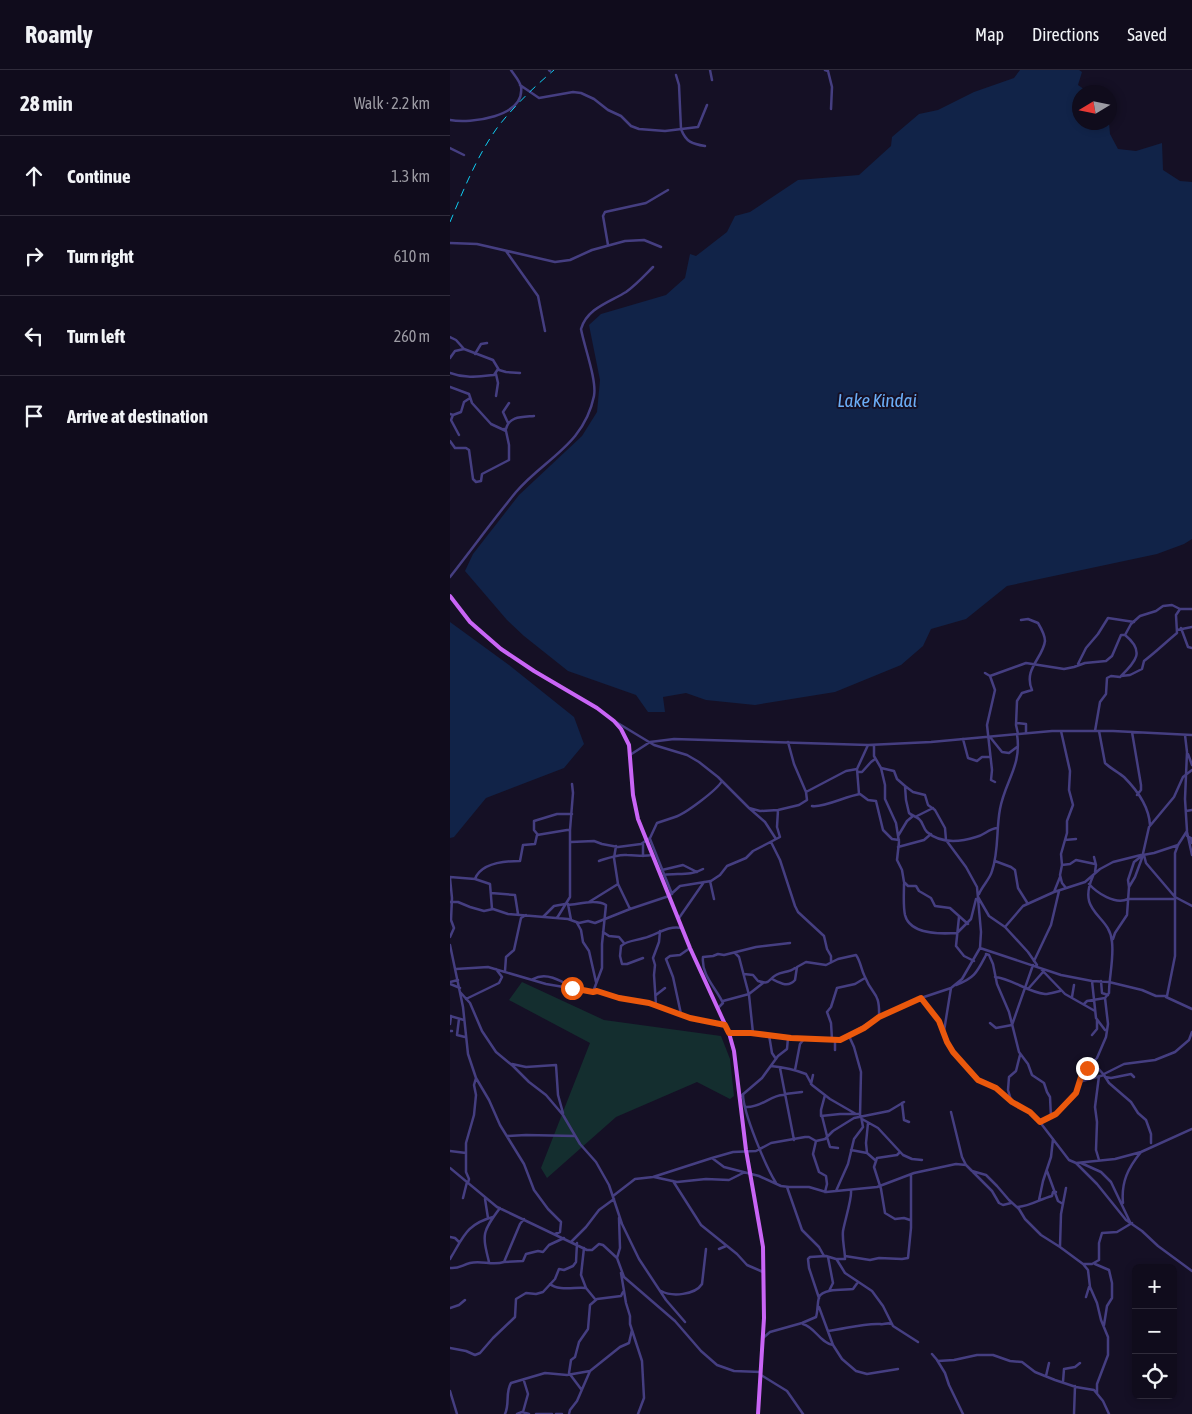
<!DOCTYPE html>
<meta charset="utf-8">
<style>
body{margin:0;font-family:"Asap Condensed",sans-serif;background:#1e1a29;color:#f1f3f6}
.controls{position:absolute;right:15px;bottom:15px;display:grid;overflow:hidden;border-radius:8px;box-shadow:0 2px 8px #0003}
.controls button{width:45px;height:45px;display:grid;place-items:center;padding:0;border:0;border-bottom:1px solid #302c3b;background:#100c1c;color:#f1f3f6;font:25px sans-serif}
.compass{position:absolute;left:622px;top:15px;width:45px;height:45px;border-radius:50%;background:#100c1c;box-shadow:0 2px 8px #0003;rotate:260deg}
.stop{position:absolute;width:15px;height:15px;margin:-11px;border:4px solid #ea580c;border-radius:50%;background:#fff}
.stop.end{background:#ea580c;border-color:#fff;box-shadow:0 1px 5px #0008}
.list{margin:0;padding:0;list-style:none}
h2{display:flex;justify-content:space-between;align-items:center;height:65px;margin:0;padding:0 20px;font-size:21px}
h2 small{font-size:16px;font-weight:400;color:#9c9ba3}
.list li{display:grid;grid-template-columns:32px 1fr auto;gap:15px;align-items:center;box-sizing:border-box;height:80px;padding:0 20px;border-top:1px solid #302c3b}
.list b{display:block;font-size:19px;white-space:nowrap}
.list em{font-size:16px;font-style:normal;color:#9c9ba3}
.icon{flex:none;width:28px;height:28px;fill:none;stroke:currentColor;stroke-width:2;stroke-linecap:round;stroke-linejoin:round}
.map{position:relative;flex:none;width:742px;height:1344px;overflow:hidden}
header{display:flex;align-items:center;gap:30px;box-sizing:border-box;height:70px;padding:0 25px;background:#100c1c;border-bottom:1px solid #302c3b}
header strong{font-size:24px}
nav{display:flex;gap:28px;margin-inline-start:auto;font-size:18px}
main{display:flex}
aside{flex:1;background:#100c1c}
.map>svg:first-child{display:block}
</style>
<header>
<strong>Roamly</strong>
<nav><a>Map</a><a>Directions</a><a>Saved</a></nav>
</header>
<main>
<aside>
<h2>28 min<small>Walk · 2.2 km</small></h2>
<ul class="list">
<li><svg class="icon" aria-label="ahead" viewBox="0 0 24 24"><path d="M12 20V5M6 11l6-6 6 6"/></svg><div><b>Continue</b></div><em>1.3 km</em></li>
<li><svg class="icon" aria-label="right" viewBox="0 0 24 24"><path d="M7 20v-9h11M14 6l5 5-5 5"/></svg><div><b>Turn right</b></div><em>610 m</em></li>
<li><svg class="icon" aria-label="left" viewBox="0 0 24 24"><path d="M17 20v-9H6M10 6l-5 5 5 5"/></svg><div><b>Turn left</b></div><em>260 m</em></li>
<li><svg class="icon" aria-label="arrive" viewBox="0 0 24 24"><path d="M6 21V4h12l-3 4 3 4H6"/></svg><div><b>Arrive at destination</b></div></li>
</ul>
</aside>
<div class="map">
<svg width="742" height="1344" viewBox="0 0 742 1344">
<rect width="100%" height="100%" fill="#151025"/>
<path fill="#142e2f" d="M72,912L154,950L271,966L280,989L284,1026L280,1029L247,1012L166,1047L97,1108L91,1098L140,973L59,930Z"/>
<path fill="#112348" d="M570,0H629L632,2L628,15L638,22H630V52L659,53L660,64L668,79L686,81L712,73L713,100L730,111L742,112V469L734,474L707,484L557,516L516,549L481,559L473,576L451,595L385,622L305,635L256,630L236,623L213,627L215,642H198L186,625L118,601L74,566L57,550L15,501L23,484L69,425L132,366L147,342L150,310L139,255L151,244L216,225L235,208L240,184L246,186L277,162L285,146L300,142L348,110L409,105L441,76L442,67L469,44L488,40L524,22L564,8Z
M0,552L59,595L124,647L134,674L114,698L36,728L4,767L0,768Z"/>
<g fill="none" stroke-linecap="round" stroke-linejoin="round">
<path stroke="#453e81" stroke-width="2.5" d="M99,0L100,1
M260,0L262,10
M375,0L378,1L382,17L381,39
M226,5L229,15L231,59C236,72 242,74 255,76
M70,15L89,28L123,22L131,23L144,29L158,40L171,46L181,56L189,59L215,61L248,57L257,35
M0,50C20,54 75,47 71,17C70,11 65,6 61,0
M0,78L14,85
M0,173L27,174L105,192L120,190L142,180L175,171L194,170L211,177
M158,175L153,146L155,142L196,133L218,120
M56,181L88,226L95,261
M0,267L6,270L14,279L43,290L49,300L56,302L70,303
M25,284L31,274L37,273
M0,288L5,281L14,279
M0,303C15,309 29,306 44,305L48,299
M0,317L19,324L22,333L41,354L56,361L59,375V390L32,404L31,411L26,412L23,409L19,380L16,378H5L0,371
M46,326L48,313L46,304
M0,344L3,345L1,350L9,365
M3,345L11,342L14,332L20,328
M58,353L53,342L59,333
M54,359H56C59,346 72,347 84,346
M0,507C22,479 43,450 66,422C94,389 134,375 144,326C147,310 134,276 131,259C137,238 160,232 176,222C186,215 195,205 203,197
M731,558L738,577L742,578
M727,560L742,557
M628,594L636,578L648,564L658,548L684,552
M535,603L540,606L545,620L537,655L542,700L541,710L545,712
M540,606L576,593L614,599L624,597L635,593L656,591L662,586L671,565H675
M671,606L680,605L692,599L694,591C706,582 716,572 727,563L726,545L730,539
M166,652L204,675L237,685L249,692L268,707L299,738L310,741L328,740L349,735L357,730L356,722L344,694L338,672
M567,653L576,654V663
M611,661L620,701L619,720L623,735L617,751V763L611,784L612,795L610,805L612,813L616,818
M645,661L650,632L656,624L657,608L661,606L670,607C685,592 696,582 675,565L681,554L690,546L706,541L713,536L722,535L730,539H742
M649,661L655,693C660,698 668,702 674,707C687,720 699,737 700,755
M682,662L691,715V720L687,725
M568,664L566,655L567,631L572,623L582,620C573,599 593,588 595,571C595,565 591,558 588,553L578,549L571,550
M540,667L552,682L559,683L567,677
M513,669L518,688L527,691L532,687H540
M424,675V686L431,698L435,715V729L446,753L449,772L447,790L452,800L454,812L458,816H466L469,821L481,828L485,836L500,838L518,854
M738,684L742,695
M180,685L200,672L224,669L418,675L481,672L602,661H663L742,665
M431,698L444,701L447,709L455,716L456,730L459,743C462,746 466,746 469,749C473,752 473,758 477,762C491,774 510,772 526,767C535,765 538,759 547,758
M407,699L409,724
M408,702H412L421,692L425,689
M356,722L396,701L407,699L418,675
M362,736C374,738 396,726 410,724L418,730L426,731L433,760L442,769L449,770
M299,738L315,752L326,769
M736,741L742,740
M467,746L483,738
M737,762L742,785
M88,765L84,760V751L107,744H122
M448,766L457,751L463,746
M737,766L741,768L742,773
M200,769L222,824
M615,770L626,769
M121,772L144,771L152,774L168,777L191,774L200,768L207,753C213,751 219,749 225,747C235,744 267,720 272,711
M321,772L330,790L345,836L348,842L374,866L377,879L381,886V892
M193,773V786
M448,777L474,770L481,764
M694,785L696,793L725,827L742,836
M644,787L646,795L645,802
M149,791C158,788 167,784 177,785C186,785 193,787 202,785
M545,791L561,797L565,800L568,818L578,834
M612,795L620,794L626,790L645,794
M212,800L233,795L247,802
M214,805C228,803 241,806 253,799
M0,807L25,809L40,814L42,839
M25,809C31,793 55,791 70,791L73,775L85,774L87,765L117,760H120
M260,811L264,829
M168,814L180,839
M454,814C454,824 453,836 455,845C460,865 491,864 507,863L521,849L526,829
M639,814C647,823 665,835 678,829H724
M679,817L685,807L692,788L699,757L724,727L733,707L742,700
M604,822L610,807
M41,823L65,825L68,844
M529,824C532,816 540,809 542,801C549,781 546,760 550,739C555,711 572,696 567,664
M528,827L539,846L555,857L578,882L587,895
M0,832H8L20,837L34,841L43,839L58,844L118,849L129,853L138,851L145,853L180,839L219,826L230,816L261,811L270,805L277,796L296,788L303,781L330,767L327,757L328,740
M139,832L168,814L164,788L166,776
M118,834L121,850
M94,846L104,836L115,834
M509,847L506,876L514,886L524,891
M107,848L120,827V760L123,723L122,714
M229,848L254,812
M127,853L131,860L133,872L139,881L146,912
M555,857L573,836L604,822L635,812L650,799L663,792L691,785
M153,862L159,866L169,867L174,873
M0,867L4,858L1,850L2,828L0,808
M663,869L665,863L677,845L679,817L678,810L684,792L693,785L704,783L728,775
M0,875L13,937L18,984L26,1008L39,1030L50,1055L74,1094L84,1120L98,1139L111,1152L110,1162L105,1164
M530,878L611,905L642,911L659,912L692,920L706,926H717L725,886V783L728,775L737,761L735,729L737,682L735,665
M285,883L289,887L299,925L303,963
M536,884L539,885L543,894L547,914L559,942L569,982L578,994L582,1005L594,1013L597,1022L600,1027L601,1047
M193,888L177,894H172L170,886L171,876C178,870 185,871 194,868C207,865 217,855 232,858
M584,891L601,855L609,821
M590,898L615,924L645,941
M6,899L38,897L96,914L143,922L152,898V874L156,835C146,829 130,834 118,835
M55,901L56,887L64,880L71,848L76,845
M294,904L303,905L308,911C321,915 317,910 326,905C332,901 339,903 345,898
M545,907C563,909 577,922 595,924C600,924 605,922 610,921
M83,909C96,902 110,910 121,917
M322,909C330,913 338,918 345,910L347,897L356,892L376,895L388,889L406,885C411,892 411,900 415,907C423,927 430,921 429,947
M642,911L646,948L655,960
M651,911L652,923L658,925
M0,912L8,910
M0,914L10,918
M506,915C525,908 527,902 536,885
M578,919L593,902
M143,921L199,933L240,948L275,955
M10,922L20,933L32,961L46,982L63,996L79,1012L96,1025L113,1045L130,1074L146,1092L159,1115L172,1154L189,1189L216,1230L235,1252
M206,925L215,918
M622,927L624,915
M716,927L742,939
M471,928L489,951L497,971L503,982L528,1010L547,1018L561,1032L586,1047L619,1090L626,1093L647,1114L676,1150L692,1161L708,1176L742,1201
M16,929L49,913L52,907L46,899
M273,931L299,924L313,913
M634,934L637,931L655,928
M206,935L204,905L205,895L203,888L209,872L210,861
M268,938L273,933C266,918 251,905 253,887L263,886L268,884L274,885L306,877L340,873
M231,944L223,907L216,889L220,886L230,885L240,878
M0,946L14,950
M9,949L7,965L15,967
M540,953L546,958L562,955L583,895
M0,954L1,946
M0,961H2
M494,961L501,918
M280,963H301L345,969H392L429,947L471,928L501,918L512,909L530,878L531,862L527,817L516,797L496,770L495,758L485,740L478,735L475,725L463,722L455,716
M319,965L322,983L326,989
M642,965L647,959V950
M399,966L404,977L411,1002L410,1046
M382,969L381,953L377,942L381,937L387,918L405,914L415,908
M385,970V980
M645,992L647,997L654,1005L659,1013L681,1032L688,1043L696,1050L701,1064V1073
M62,994L76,997L106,995L108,1025L113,1043
M321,996C331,997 346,1000 356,1004L362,1015L380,1029L406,1044
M330,998L344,1070
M345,1000L350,974L354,969
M654,1004L674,994L705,990L725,982L739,970L742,962
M655,1007L661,1008L681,1004L684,1007
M629,1012L654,1005
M361,1014L363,1005
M293,1024C293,1043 316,1097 326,1113
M335,1024L352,1022
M375,1025L371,1040V1046L390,1044H410
M291,1026L312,1008L328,986L337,979L338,968
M561,1030L558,1020L559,1007L566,1001L570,985
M452,1033L454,1050L459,1052
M296,1037C311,1038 322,1024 334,1025
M501,1042L512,1087L516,1095
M372,1046L377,1066
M412,1049L428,1058L453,1085L462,1089L472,1090
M590,1052L606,1044L626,1023L632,1004L647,988L656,967L658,954L655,928L659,923C659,907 664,889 662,872C660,844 626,844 643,806
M418,1053L416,1073L417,1083L425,1090
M57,1066L76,1065L125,1066
M377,1067L380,1077L388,1078
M366,1071L363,1084L369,1102L376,1106L377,1114L375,1122
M401,1080L417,1083
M0,1081L16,1083
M450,1082L447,1085L427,1088L424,1097L431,1119L435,1143L445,1149L454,1148L460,1150
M262,1088L283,1082L306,1081L321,1073L355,1067H359L366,1071L375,1069L383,1061L404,1048L439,1041L454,1032
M649,1090L646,1080L647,1052L645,1037L649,1006
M626,1093L665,1089L691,1082L742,1059
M631,1093L651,1102L661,1112L680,1152
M0,1098L47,1137L137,1180H142L149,1174L153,1175L167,1188L174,1207L225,1251L251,1281L267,1295L284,1301L311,1302
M597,1101L608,1131L613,1134
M523,1102L542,1121L549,1133L553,1135L561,1133
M204,1107L227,1112L256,1109L279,1110L293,1103
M223,1111L251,1155L287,1184L297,1195L313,1202
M18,1113L19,1109L16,1102V1073L24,1045L26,1025L24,1015L26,1008
M337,1117L352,1160L369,1177L374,1186
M386,1121L398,1094L404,1069L413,1057L411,1046
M163,1126L185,1109L203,1107L262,1088L274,1097L309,1106L331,1116L339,1117H359L376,1122L427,1117L464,1103L506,1094L516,1095L522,1101L536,1105L547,1116L559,1130L569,1139L575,1149L591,1165L610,1177L633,1194L638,1200L640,1217L647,1233L651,1250L658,1267V1285L647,1314V1323
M13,1128L17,1112
M35,1129L38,1148
M589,1130L593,1111L601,1087L603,1069
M673,1133C671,1112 678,1098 691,1082
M568,1137C581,1136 590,1129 602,1126L603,1122H606
M0,1167L5,1168L9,1172
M122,1171L136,1157L149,1140L164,1129
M610,1176L611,1144L616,1118
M134,1178L131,1205L136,1218L145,1229
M269,1179L276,1176
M395,1186L420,1190L429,1188L452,1189L458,1188L461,1158V1105
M378,1187L383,1213L379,1221
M167,1188L170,1178L169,1148
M0,1189C13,1168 16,1154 43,1147
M387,1190L395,1203L422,1221L433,1236L443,1256L468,1272
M39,1192C32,1164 32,1162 50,1138
M54,1192L73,1191L76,1184L88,1181L93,1182L99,1175L114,1168
M633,1194H642L649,1190V1173L652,1163L667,1162L682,1153
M645,1194L659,1200L662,1213V1228L657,1236L654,1255
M0,1198C9,1199 12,1195 20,1193C32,1190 42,1196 54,1192L70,1154L74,1149
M171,1203L176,1233L180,1246V1254L192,1291L194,1328L188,1344
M100,1214C108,1221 125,1217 135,1218
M211,1221C222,1227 245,1225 252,1214L256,1179
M636,1227L639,1217
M369,1228L359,1198L358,1189L360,1187L376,1186L386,1189H395C395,1180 392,1171 393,1161C395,1150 402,1128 401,1121
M369,1237L383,1275L392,1289L406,1301L417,1304L448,1299
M0,1238L9,1235L15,1230
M353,1254C366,1258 369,1272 383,1275
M378,1261C395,1259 413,1253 430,1254C435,1255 436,1252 442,1254
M313,1268L320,1262L352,1253L366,1247C368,1241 367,1234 369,1227C373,1218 395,1220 403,1219L408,1212
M0,1278L16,1281L25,1285L30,1283L43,1268L65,1247L66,1229L76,1223L86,1224L93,1222L105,1209L109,1199L114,1200L123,1196L126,1192L127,1173
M482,1284L488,1291L504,1290L527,1285H543L560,1291L572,1292L585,1302L605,1310L626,1317L644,1320L653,1331L659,1344
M487,1290L495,1303L499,1315L513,1344
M311,1305L337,1321L353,1344
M596,1306L599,1293
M613,1312L614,1299L625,1297L630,1293
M131,1319L119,1303L121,1290L125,1287L129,1272L138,1259L140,1235L147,1229L171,1226L173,1222
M0,1321L7,1344
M73,1342L78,1324L74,1311
M55,1344C60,1333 55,1323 61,1313L95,1303L117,1305L140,1301L170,1277L179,1273L182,1260
M67,1344L72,1342L79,1344
M86,1344H102
M106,1344H112
M119,1344L120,1340L127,1331L140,1301
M624,1344L625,1316"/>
<path stroke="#c965f6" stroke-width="4" d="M0,526L20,552L51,579L84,601L147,638L164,651L171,659L179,675L183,725L188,749L240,878L279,963L284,981L296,1080L313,1177L314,1248L308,1344"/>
<path stroke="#0fccf1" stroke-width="1" stroke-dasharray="8 6" stroke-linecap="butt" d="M0,152C13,121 27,86 47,58C64,36 83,18 104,0"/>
</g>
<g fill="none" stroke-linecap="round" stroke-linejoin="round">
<path stroke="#ea580c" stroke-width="6" d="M122,918L143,922L147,921L169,928L199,933L240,948L275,955L279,963H301L341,968L390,970L414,958L429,947L471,928L489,951L497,972L503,982L528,1010L546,1018L562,1032L580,1042L590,1052L606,1044L626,1023L632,1004L637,998"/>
</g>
<g text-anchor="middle" stroke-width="4" stroke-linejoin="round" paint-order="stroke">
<g font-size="19" font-style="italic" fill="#6badf6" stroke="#151025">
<text x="427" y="337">Lake Kindai</text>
</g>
</g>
</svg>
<div class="controls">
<button>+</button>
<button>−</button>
<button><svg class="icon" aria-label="locate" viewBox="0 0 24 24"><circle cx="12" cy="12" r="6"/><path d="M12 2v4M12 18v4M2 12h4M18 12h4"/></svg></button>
</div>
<svg class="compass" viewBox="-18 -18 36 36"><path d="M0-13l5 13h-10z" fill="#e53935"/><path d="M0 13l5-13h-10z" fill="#9c9ba3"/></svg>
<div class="stop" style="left:122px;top:918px"></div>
<div class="stop end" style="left:637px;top:998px"></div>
</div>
</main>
